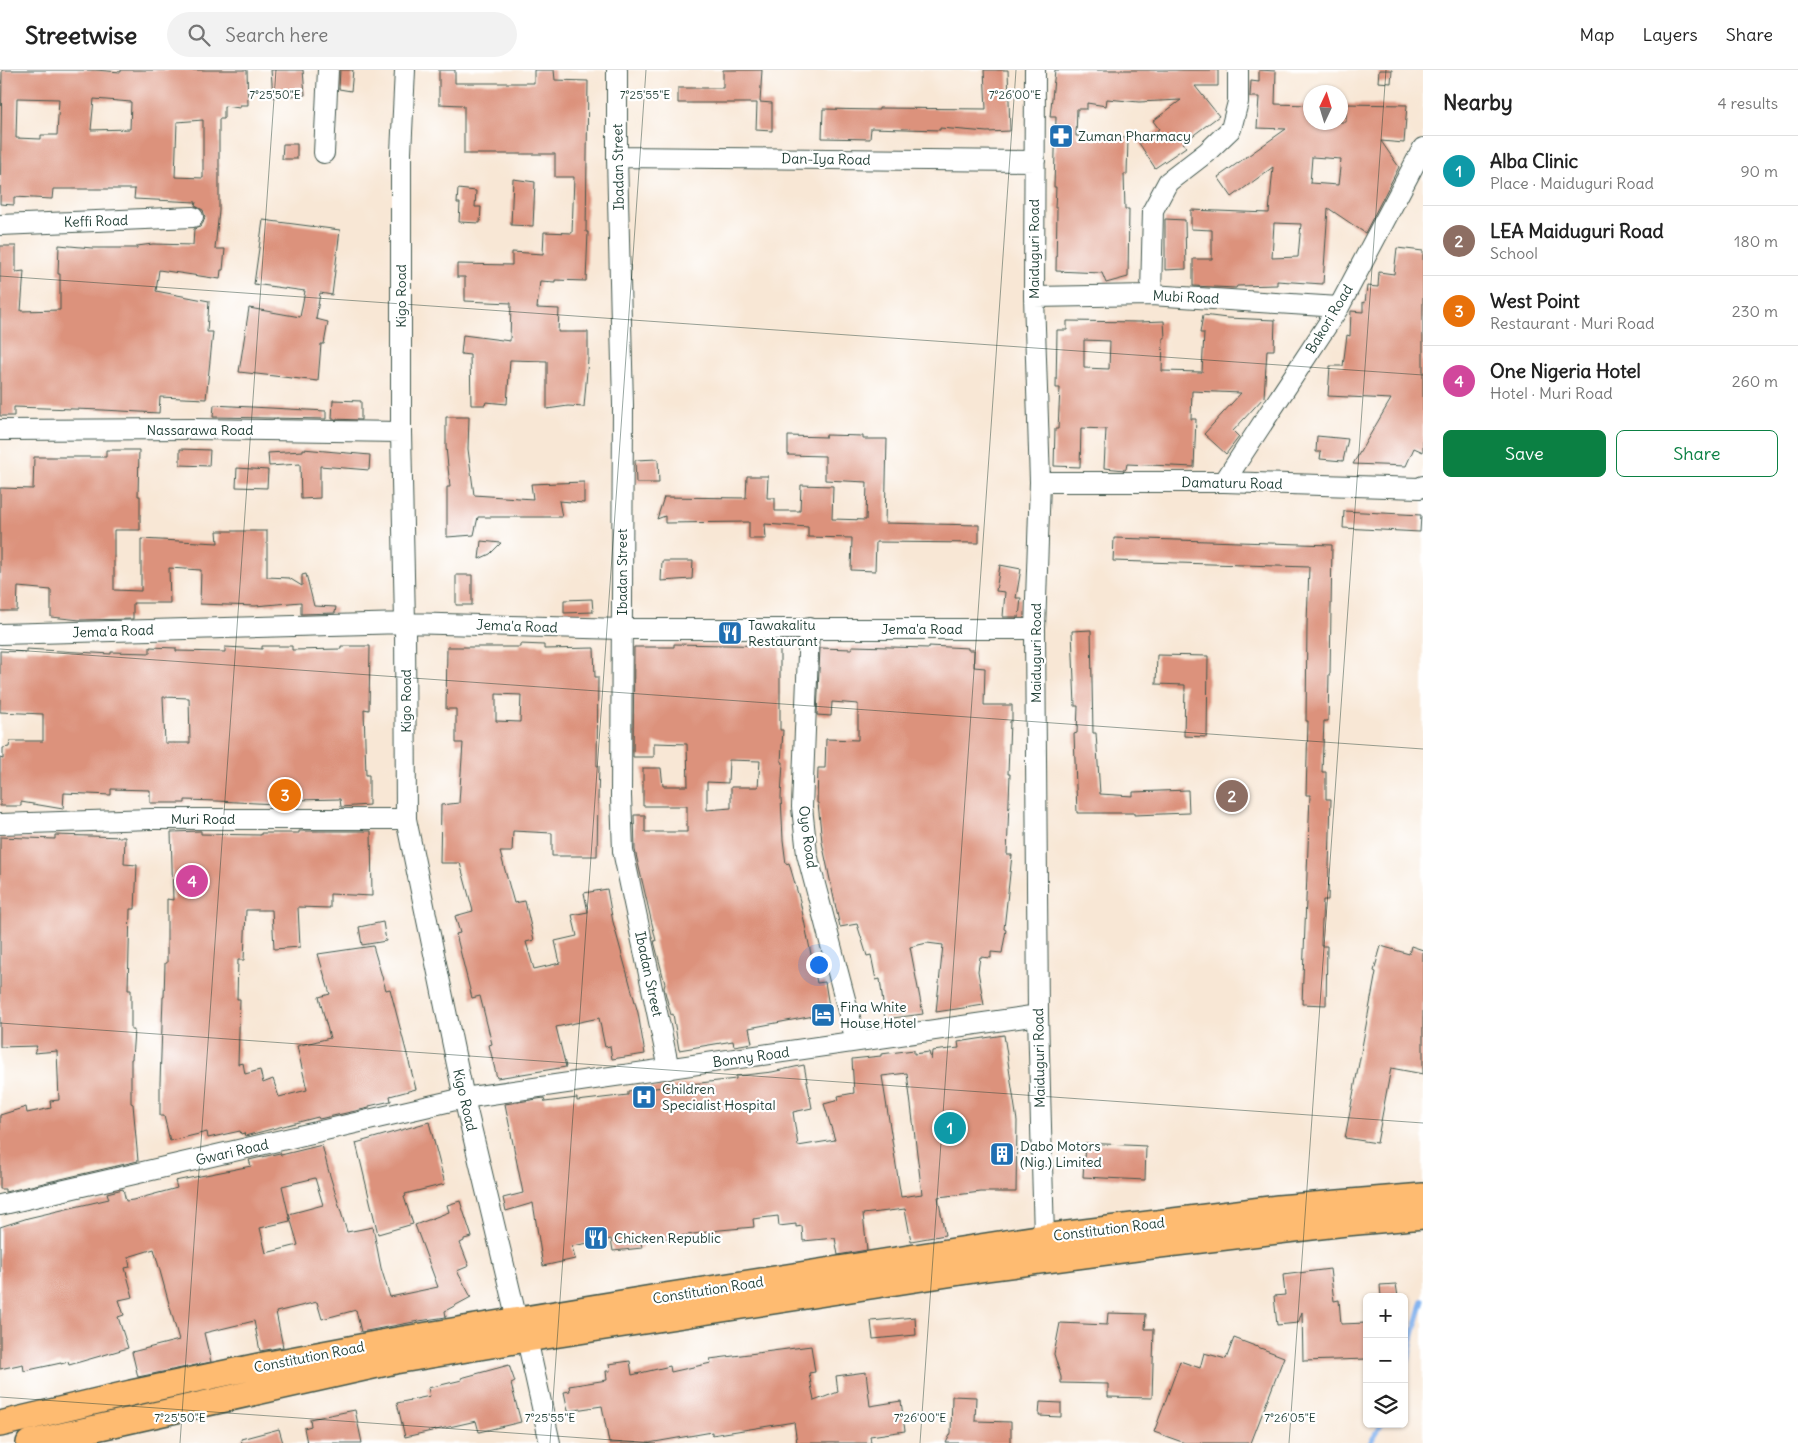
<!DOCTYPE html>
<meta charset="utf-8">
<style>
body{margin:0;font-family:Delius,sans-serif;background:#f2f2f2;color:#222}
.controls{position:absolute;right:15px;bottom:15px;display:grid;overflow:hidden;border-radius:8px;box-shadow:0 1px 4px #0004}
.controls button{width:45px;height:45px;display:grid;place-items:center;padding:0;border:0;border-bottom:1px solid #e0e0e0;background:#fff;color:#222;font:25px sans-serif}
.compass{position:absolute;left:1303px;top:15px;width:45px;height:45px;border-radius:50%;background:#fff;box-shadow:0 1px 4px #0004;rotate:4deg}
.you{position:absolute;left:818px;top:894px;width:18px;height:18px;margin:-12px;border:4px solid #fff;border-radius:50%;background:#1a73e8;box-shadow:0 0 0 8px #1a73e833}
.badge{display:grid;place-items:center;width:32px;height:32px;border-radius:50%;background:#0b8043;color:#fff;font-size:16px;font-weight:700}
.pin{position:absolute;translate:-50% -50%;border:2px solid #fff;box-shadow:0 1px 5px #0006}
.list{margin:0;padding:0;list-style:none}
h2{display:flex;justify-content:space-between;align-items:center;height:65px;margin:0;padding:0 20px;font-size:21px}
h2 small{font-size:16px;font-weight:400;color:#767676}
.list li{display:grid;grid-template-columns:32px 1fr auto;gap:15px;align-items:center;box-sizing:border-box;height:70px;padding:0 20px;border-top:1px solid #e0e0e0}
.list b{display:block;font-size:19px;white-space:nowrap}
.list p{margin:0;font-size:16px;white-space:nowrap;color:#767676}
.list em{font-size:16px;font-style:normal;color:#767676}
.actions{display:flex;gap:10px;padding:15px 20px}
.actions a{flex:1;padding:11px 0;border:1px solid #0b8043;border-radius:8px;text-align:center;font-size:18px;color:#0b8043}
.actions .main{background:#0b8043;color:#fff}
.icon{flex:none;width:28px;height:28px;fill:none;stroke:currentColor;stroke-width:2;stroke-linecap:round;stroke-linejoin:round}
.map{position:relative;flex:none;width:1423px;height:1373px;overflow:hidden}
header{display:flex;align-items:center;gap:30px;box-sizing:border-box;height:70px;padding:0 25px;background:#fff;border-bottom:1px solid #e0e0e0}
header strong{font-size:24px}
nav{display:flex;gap:28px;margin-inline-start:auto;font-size:18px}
.search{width:350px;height:45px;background:#f2f2f2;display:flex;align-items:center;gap:12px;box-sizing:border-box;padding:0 18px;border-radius:28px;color:#767676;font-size:19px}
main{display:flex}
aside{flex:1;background:#fff}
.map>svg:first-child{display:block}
</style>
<header>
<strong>Streetwise</strong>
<div class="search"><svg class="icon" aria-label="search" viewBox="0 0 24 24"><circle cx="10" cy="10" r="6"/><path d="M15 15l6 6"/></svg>Search here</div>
<nav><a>Map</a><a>Layers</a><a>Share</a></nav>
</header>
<main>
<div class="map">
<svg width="1423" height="1373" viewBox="0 0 1423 1373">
<rect width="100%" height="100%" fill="#fff"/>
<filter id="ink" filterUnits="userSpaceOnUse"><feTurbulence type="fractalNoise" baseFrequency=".02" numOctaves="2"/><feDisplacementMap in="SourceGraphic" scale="10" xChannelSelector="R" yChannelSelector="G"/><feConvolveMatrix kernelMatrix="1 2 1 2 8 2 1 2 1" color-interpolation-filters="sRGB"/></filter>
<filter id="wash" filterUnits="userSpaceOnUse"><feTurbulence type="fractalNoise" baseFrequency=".0096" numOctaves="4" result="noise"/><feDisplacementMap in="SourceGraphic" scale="20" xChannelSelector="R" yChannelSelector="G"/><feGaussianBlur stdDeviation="1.12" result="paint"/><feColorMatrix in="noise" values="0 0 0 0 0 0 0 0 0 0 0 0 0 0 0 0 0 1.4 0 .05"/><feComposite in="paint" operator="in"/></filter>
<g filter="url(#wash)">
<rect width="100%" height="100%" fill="#f8e7d5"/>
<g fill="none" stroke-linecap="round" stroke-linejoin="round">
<path stroke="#84b4ef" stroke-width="5" d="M1404,1311L1413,1265L1423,1230
M1370,1373L1382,1354"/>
</g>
<g id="blocks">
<path fill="#dc927c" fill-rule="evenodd" d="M2,0H95L121,2V0H247L248,35H240V38L224,36V49H219V141L215,179H225L223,200H221L220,209L159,200L156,221L209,231L207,262H213L206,329L160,327L159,343L103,340L14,337V346H0V176H16V202L24,201L21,241L60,240V204H58L59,175L92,178H137V176L153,174L193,175L194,159L200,157L203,153L205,147L203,140L195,136L196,132L134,129L135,119H53L52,129L14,127V135L0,134ZM17,28L59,29L57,65H41V69L16,68ZM94,29L131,32L130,59L91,60ZM203,50V108L175,107L177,52Z
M271,0H303L305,25L273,27Z
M340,0H353L351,21L339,19Z
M439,0H455V13H534V0H554L555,10L588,11L586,162H588L586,211L555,210V212L540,211L537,238L559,239L558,262H588V289L584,337L568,336L547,339V291L510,290L507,334L486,332L485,335H471L470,285L461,284L463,265L510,271L511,233L465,231V207H457V194L512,195V182L543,184L544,162L572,163L574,107H555V84H464V36H462V35L439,34Z
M723,0H762L760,32L772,33V61L756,60L757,33H678V18H723Z
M984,0H1008L1010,61L987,62L940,58V60L871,58L870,69L822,68L823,39L879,40V38L986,39Z
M1055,0H1218V16H1195L1219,46L1183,73L1186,77L1155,98L1139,73L1159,59L1153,51L1181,30L1139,32L1107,29L1106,36L1087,33V39H1077L1076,66L1128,68L1127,104H1124L1125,139H1129L1128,207L1106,213L1102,203L1056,201L1057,138H1055L1056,117H1054L1056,47H1050Z
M1259,0L1276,1L1275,34L1310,35V52H1346V34L1407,35L1404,73L1381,71L1399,97L1365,163L1328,138L1323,214L1277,211V215L1237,216L1236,218L1193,216V189H1212V160L1191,159V140L1269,143L1273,97L1232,127L1218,107L1286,59L1257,58L1259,27H1250L1251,11L1259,12ZM1312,87L1341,89L1338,115L1310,113ZM1274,153L1301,154L1298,187L1272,188Z
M1379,0H1392L1391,13L1378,12Z
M283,74H297V89H282Z
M513,109L535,112L533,156L511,155Z
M458,119L476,121L475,137H481L480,153L459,152L460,133H457Z
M1165,149L1185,150L1186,199L1165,200Z
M263,150L340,160L332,225L320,223L316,249L328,252L324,274H321L318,311L239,302L249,238L300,247L305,221L254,214Z
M1397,178L1423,181V382L1414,378L1406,396L1353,394L1391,329L1328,326L1330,296H1343L1347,265L1350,266L1351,241L1363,242V232L1365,233L1367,216L1378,217L1379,202L1394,204Z
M1203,245L1227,248L1275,250L1274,280H1267L1264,327L1233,361L1239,367L1226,384L1204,364L1241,323L1192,321L1191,349H1196L1194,397L1127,394L1126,399L1125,400L1104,398L1106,359L1081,358L1080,397L1054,396L1055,359H1058L1060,318H1056L1057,260H1067V251L1139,252L1164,251L1165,268H1163L1162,301L1202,302L1204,263H1200ZM1084,270L1110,271L1109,299L1084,298Z
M333,330L361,331V350L332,349Z
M214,335L326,341V349L213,347Z
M446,347H469L468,379L474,425L533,429L531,414L584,412V433L559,431L562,447H478L474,465L447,467V417H450L446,377Z
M826,365L863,366V369H887L885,453L979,455V473L876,472L875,501L851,500L852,468L808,467V457L765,454L766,469H749V452L665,453V446L657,449L664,427L746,428L747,406H768L767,428H775V441H800L801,415L833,416L832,449L866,450L867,412L825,410V386L788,385V366L826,367Z
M1317,366L1348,369L1343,391L1320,389L1321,382H1316Z
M180,379L210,380L209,396L180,395Z
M303,379L370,385L369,400L320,396V428L301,429L300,394L269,396L268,383L303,381Z
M106,380H139L138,426H140V460H114V520L141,521V469L218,473L217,461H267V507L289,508L302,516V505L306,504L314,536L336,537L335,543L301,544V532L255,536L200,534L201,500L169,498L170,533H133V549L80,550L51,547V520L18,517L17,541H0V418L33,419L34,387H106Z
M658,389L659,413H636L635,390Z
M237,398L268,400L267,418L236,417Z
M1344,441L1421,445L1420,462L1343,458Z
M1114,468L1332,475L1330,604H1329L1328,651H1324L1322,702H1326V729H1331L1328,830H1323L1321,876H1327L1326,935L1302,934L1310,725H1306L1308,651H1306L1307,553L1309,497L1113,491Z
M481,471L501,473L490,484L479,489Z
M662,491H693L692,509L661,511Z
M1000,495L1021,499L1016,528H1021L1019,547H1003L1005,522L996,521Z
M456,505H472V535H456Z
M592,529L593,542L564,543V530Z
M1091,560L1093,663H1096L1100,724L1133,726V722L1188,720L1189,743L1134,745V743H1077L1074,664L1077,663L1078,636H1075L1072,561Z
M520,574L544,575V579L594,578L595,607H598L597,696H599L598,728L597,786H552V763L513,761L512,782H500L514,833L525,831L534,870L526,872L534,899L560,893L555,871L577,866L572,845L588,842L584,823L607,819L613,852L638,943L645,984L612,989L610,976L605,977L599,948L556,957L566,997L497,1008L489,975L492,974L480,926L472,928L456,864L460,863L455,846L473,841L460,793H440L441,735L459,733L463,673H456V639H446L447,577H520ZM496,624L521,625L520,652L496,651Z
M674,574L780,576V660H783L781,692H783L781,727L783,770L786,794L789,793L800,831L817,913L825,912L830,943L749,958L752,973L734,976L733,971L679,980L673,944L671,945L664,918L665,914L654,871H656L635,780L634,745H645V762H687V736H643V698H661L663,716H688L687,674L654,673V687H633L634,577H674ZM729,690L760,691L758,717H731V738L707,740V712L728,713Z
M262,576H292V580L341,579V576H370L369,640L364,639L366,705H369V735L341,737L340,729L296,730L295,735L217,731L185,730V733H150V720L111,719V725L64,723L63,739L21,732V736H0V688L3,689V678L9,677L10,671H43V644L0,642V581L26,582V579L111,584V582L150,583V577L176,578V581L225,582V577L262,579ZM163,627L189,628L190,673H165Z
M852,576L929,578V576L968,578V580H974V597L985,598L984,635H1012V651H1010L1008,704H1010L1007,785H1012L1004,859L1006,860L1002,883L991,882V888L980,887L978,901L984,935L936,942L943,875L927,873L910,877L923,944L885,949L880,909L876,910L871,885L867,886L857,854L840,857L822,772L818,733H817L818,698H825L826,669L858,670V634L832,632L831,646L817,645L820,578L852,579Z
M1157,585L1208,586L1207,667L1184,666L1185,615L1156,614Z
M201,761V764L261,765V763H299V761H371L372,826L330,824V838L298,837L300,877L274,879L272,840H246L244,890H238L237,929H240L238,994L243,993L245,1004L260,1000L263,1013L273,1009L279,1027L307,1020L297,976L330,968L319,927L330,924L318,884L373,876L386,920L390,919L416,1019L390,1026L391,1031L369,1036V1038L319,1049L318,1047L245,1066L244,1063L241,1064L240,1061L208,1068L207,1062L170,1071L164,1046H160V1013L163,927H164L165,893H167V829L173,830L171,762Z
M55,765L125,767L124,794L137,795L135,839H130L128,920H131V960H134L132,989H131V1033L133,1034L138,1091L5,1122V1119H0V1045L26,1037L27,1043L51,1038L50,1031L59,1030L57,981L34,983L37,976L0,977V767L55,769Z
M383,852L386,871L362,875L359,857Z
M1381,876L1409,884L1411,876L1423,880V1004L1391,998L1377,1073L1345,1068L1376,902L1374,901Z
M1004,965L1017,1051L1016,1122H981L938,1127L945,1165L911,1171L905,1139L863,1144L867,1180L838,1185L835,1168L803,1171L802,1156L796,1157V1154L779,1156L778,1146L753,1149L754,1157L720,1160L641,1172L642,1178L613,1181L611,1169L572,1176L575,1189L543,1196L533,1133L506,1141L503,1128L523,1123L505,1034L544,1028L545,1032L577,1028V1031L628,1025V1021L736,1009V1006L772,1002L804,995L812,1038L793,1042L798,1076L835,1070L824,1034L839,1030L838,1026L854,1023L852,989L881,986V984L914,980V984L929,982L931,990L932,981L959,978L958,972ZM907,1003L922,1124L901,1127L882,1006Z
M429,1052L445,1114L405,1124L406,1126L404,1127L413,1154L378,1164L356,1073Z
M1085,1073L1146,1076L1145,1110L1083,1107Z
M322,1075L328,1099L347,1162L373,1157L381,1198L390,1227L438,1217L415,1155L449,1142L447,1135L460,1131L472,1167L464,1169V1171L460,1173L469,1196L457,1201L471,1227L445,1241L446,1247L419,1251L361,1262L356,1240L322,1249L317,1232L276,1242L283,1277L260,1281L254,1251L204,1263L211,1292L138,1307L132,1282L179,1270L154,1179L128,1187L130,1197L125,1198L133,1227L119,1230L124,1245L118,1247L128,1278L69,1295L68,1292L61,1294V1293L24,1301L23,1294L0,1299V1157L28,1148L109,1129L107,1123L123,1119L126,1131L133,1130L177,1118L175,1111L251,1096L249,1090L280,1083L281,1085ZM315,1108L323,1135L289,1144L298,1175L266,1183L260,1158L290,1151L282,1116Z
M1330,1199L1334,1231L1339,1230L1341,1254L1367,1253V1289L1303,1291L1302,1242L1298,1253L1277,1255L1274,1226L1285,1225L1283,1205Z
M1396,1214L1398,1227H1381L1380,1215Z
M1108,1243L1146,1244L1145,1259H1154L1152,1328L1108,1327V1314L1061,1313V1307L1054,1284L1060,1253L1107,1255Z
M915,1247L916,1265L873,1269L871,1251Z
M1234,1268L1284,1287L1251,1373H1185L1154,1362L1180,1291L1200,1298L1204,1283L1226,1289Z
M811,1276L815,1302L809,1303L814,1331L838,1322L836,1306L866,1302L870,1336L901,1331L905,1361L870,1366L871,1373H797L794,1352L712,1365V1362L649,1373H609L602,1336L568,1341L564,1322L570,1321L569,1316L607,1310L606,1301H610L609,1294L630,1291L632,1305L670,1296L671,1302L711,1293L710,1289Z
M509,1295L515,1312L511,1314L521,1352L479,1362L476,1351L405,1367L397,1333L430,1326L428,1318L462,1310L461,1308Z
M952,1326L976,1327L975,1351L1011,1352V1373H946L951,1363Z
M1040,1332L1061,1333V1347L1039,1346Z
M355,1340L362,1373H307L304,1358L311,1356L310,1349Z
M279,1359L283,1373H242L241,1369Z"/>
</g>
</g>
<g filter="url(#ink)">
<use href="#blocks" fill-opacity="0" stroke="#40564c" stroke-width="1"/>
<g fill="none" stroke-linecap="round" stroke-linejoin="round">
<defs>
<path id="minor" d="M405,0L401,83V362L405,553L406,749L464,1028L517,1250
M617,0V87L623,335L621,726L623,781L669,999
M1035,0L1034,227L1040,412L1035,559L1038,945L1044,1167
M324,83L328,0
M617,87L1035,91
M0,155L193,147
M1151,225L1153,140L1168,112L1207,82L1231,59L1238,32V0
M1034,227L1151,225L1339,237
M0,360L194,359L401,362
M1040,412H1224L1420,418L1423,416
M1224,412L1339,237L1423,78
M809,558L802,737L807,784L856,971
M0,564L405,553L622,559H1035
M0,754L151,749H406
M0,1135L464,1028L1038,945
M527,1269L550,1373"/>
<path id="major" d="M0,1354L131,1323L259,1296L392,1271L652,1228L1044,1167L1278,1138L1423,1126
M29,1373L395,1291L527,1269L987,1198L1159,1175L1346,1153L1423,1146"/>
</defs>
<use href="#minor" stroke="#40564c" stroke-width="22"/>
<use href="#major" stroke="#40564c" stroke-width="28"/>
<use href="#minor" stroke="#fff" stroke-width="20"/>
<use href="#major" stroke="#febb71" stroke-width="25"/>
</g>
</g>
<path fill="none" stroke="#1f3d34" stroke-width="1" stroke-opacity="0.45" d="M0,206L1423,305M0,579L1423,679M0,953L1423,1053M0,1327L655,1373M180,1373L276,0M550,1373L646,0M920,1373L1016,0M1289,1373L1386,0"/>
<defs>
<symbol id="pharmacy-square" viewBox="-11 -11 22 22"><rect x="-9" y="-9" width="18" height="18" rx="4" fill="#1f6fb2" stroke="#fff"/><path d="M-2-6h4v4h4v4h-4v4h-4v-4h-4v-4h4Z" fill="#fff"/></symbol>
<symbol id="restaurant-square" viewBox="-11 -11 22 22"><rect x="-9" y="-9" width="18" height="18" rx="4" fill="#1f6fb2" stroke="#fff"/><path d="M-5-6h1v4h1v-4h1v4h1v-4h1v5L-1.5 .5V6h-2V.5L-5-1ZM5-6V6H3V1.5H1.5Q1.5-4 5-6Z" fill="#fff"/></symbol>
<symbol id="hotel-square" viewBox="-11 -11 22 22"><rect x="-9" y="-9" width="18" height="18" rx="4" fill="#1f6fb2" stroke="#fff"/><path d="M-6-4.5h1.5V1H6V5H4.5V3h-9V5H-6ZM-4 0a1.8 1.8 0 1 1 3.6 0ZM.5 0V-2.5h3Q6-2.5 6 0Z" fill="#fff"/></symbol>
<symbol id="hospital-square" viewBox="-11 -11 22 22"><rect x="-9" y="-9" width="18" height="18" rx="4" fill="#1f6fb2" stroke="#fff"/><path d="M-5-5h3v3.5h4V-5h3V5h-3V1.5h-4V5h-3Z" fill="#fff"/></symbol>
<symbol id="building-square" viewBox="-11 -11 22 22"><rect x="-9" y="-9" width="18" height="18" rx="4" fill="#1f6fb2" stroke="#fff"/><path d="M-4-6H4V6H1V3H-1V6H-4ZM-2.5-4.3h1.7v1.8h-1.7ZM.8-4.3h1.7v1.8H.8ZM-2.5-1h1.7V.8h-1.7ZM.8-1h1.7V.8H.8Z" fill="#fff"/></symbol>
</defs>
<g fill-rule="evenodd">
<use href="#pharmacy-square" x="1047" y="52" width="28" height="28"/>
<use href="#restaurant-square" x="716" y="549" width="28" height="28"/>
<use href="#hotel-square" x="809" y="931" width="28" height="28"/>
<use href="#hospital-square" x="630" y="1013" width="28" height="28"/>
<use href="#building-square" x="988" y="1070" width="28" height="28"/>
<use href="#restaurant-square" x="582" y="1154" width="28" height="28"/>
</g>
<g text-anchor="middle" stroke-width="4.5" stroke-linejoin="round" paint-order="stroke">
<g font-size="14" fill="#1f3d34" stroke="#fff" text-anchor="start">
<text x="1078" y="71">Zuman Pharmacy</text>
<text x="748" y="560">Tawakalitu<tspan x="748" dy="16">Restaurant</tspan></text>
<text x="840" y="942">Fina White<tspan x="840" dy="16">House Hotel</tspan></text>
<text x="662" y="1024">Children<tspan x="662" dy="16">Specialist Hospital</tspan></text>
<text x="1020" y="1081">Dabo Motors<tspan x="1020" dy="16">(Nig.) Limited</tspan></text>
<text x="614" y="1173">Chicken Republic</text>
</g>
<g font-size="14" fill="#1f3d34" stroke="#fff">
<text transform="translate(826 89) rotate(1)" y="5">Dan-Iya Road</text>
<text transform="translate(618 97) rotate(-91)" y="5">Ibadan Street</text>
<text transform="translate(96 151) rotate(-2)" y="5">Keffi Road</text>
<text transform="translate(1034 179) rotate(-90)" y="5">Maiduguri Road</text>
<text transform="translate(401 226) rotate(-90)" y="5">Kigo Road</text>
<text transform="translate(1186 227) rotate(3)" y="5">Mubi Road</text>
<text transform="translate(1329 249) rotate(-59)" y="5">Bakori Road</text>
<text x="200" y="365">Nassarawa Road</text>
<text transform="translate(1232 413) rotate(1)" y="5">Damaturu Road</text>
<text transform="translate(622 502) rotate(-90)" y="5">Ibadan Street</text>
<text transform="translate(517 556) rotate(2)" y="5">Jema'a Road</text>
<text x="922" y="564">Jema'a Road</text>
<text transform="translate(113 561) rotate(-2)" y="5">Jema'a Road</text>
<text transform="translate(1036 583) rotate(-90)" y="5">Maiduguri Road</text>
<text transform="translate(406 631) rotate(-90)" y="5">Kigo Road</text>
<text x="203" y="754">Muri Road</text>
<text transform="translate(808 767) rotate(82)" y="5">Oyo Road</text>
<text transform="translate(649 904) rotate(78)" y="5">Ibadan Street</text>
<text transform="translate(751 987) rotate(-8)" y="5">Bonny Road</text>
<text transform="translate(1039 988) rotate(-91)" y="5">Maiduguri Road</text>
<text transform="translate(465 1030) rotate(77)" y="5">Kigo Road</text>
<text transform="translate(232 1082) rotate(-13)" y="5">Gwari Road</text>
<text transform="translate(1109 1159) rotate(-7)" y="5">Constitution Road</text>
<text transform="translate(708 1220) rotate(-9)" y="5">Constitution Road</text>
<text transform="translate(309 1287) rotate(-11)" y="5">Constitution Road</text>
</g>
</g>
<g font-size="12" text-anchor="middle" fill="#1f3d34" stroke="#fff" stroke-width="4.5" stroke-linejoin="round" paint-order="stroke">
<text x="275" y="29">7°25'50"E</text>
<text x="645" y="29">7°25'55"E</text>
<text x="1015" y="29">7°26'00"E</text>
<text x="180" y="1352">7°25'50"E</text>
<text x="550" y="1352">7°25'55"E</text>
<text x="920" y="1352">7°26'00"E</text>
<text x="1290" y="1352">7°26'05"E</text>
</g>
</svg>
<div class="controls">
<button>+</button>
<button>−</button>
<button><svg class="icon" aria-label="layers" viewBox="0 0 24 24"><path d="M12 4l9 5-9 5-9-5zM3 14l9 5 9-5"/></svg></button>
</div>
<svg class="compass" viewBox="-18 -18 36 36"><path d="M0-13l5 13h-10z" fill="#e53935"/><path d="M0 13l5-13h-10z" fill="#767676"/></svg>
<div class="you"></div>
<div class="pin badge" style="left:950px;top:1058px;background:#0f9aa8">1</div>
<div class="pin badge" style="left:1232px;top:726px;background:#8d6e63">2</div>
<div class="pin badge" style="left:285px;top:725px;background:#e8710a">3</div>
<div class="pin badge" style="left:192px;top:811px;background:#d1479c">4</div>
</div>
<aside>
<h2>Nearby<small>4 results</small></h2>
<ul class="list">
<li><span class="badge" style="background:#0f9aa8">1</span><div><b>Alba Clinic</b><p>Place · Maiduguri Road</p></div><em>90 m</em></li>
<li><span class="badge" style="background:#8d6e63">2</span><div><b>LEA Maiduguri Road</b><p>School</p></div><em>180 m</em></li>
<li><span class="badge" style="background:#e8710a">3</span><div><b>West Point</b><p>Restaurant · Muri Road</p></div><em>230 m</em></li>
<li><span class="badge" style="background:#d1479c">4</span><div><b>One Nigeria Hotel</b><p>Hotel · Muri Road</p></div><em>260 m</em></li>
</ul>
<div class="actions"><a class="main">Save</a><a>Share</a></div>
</aside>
</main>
